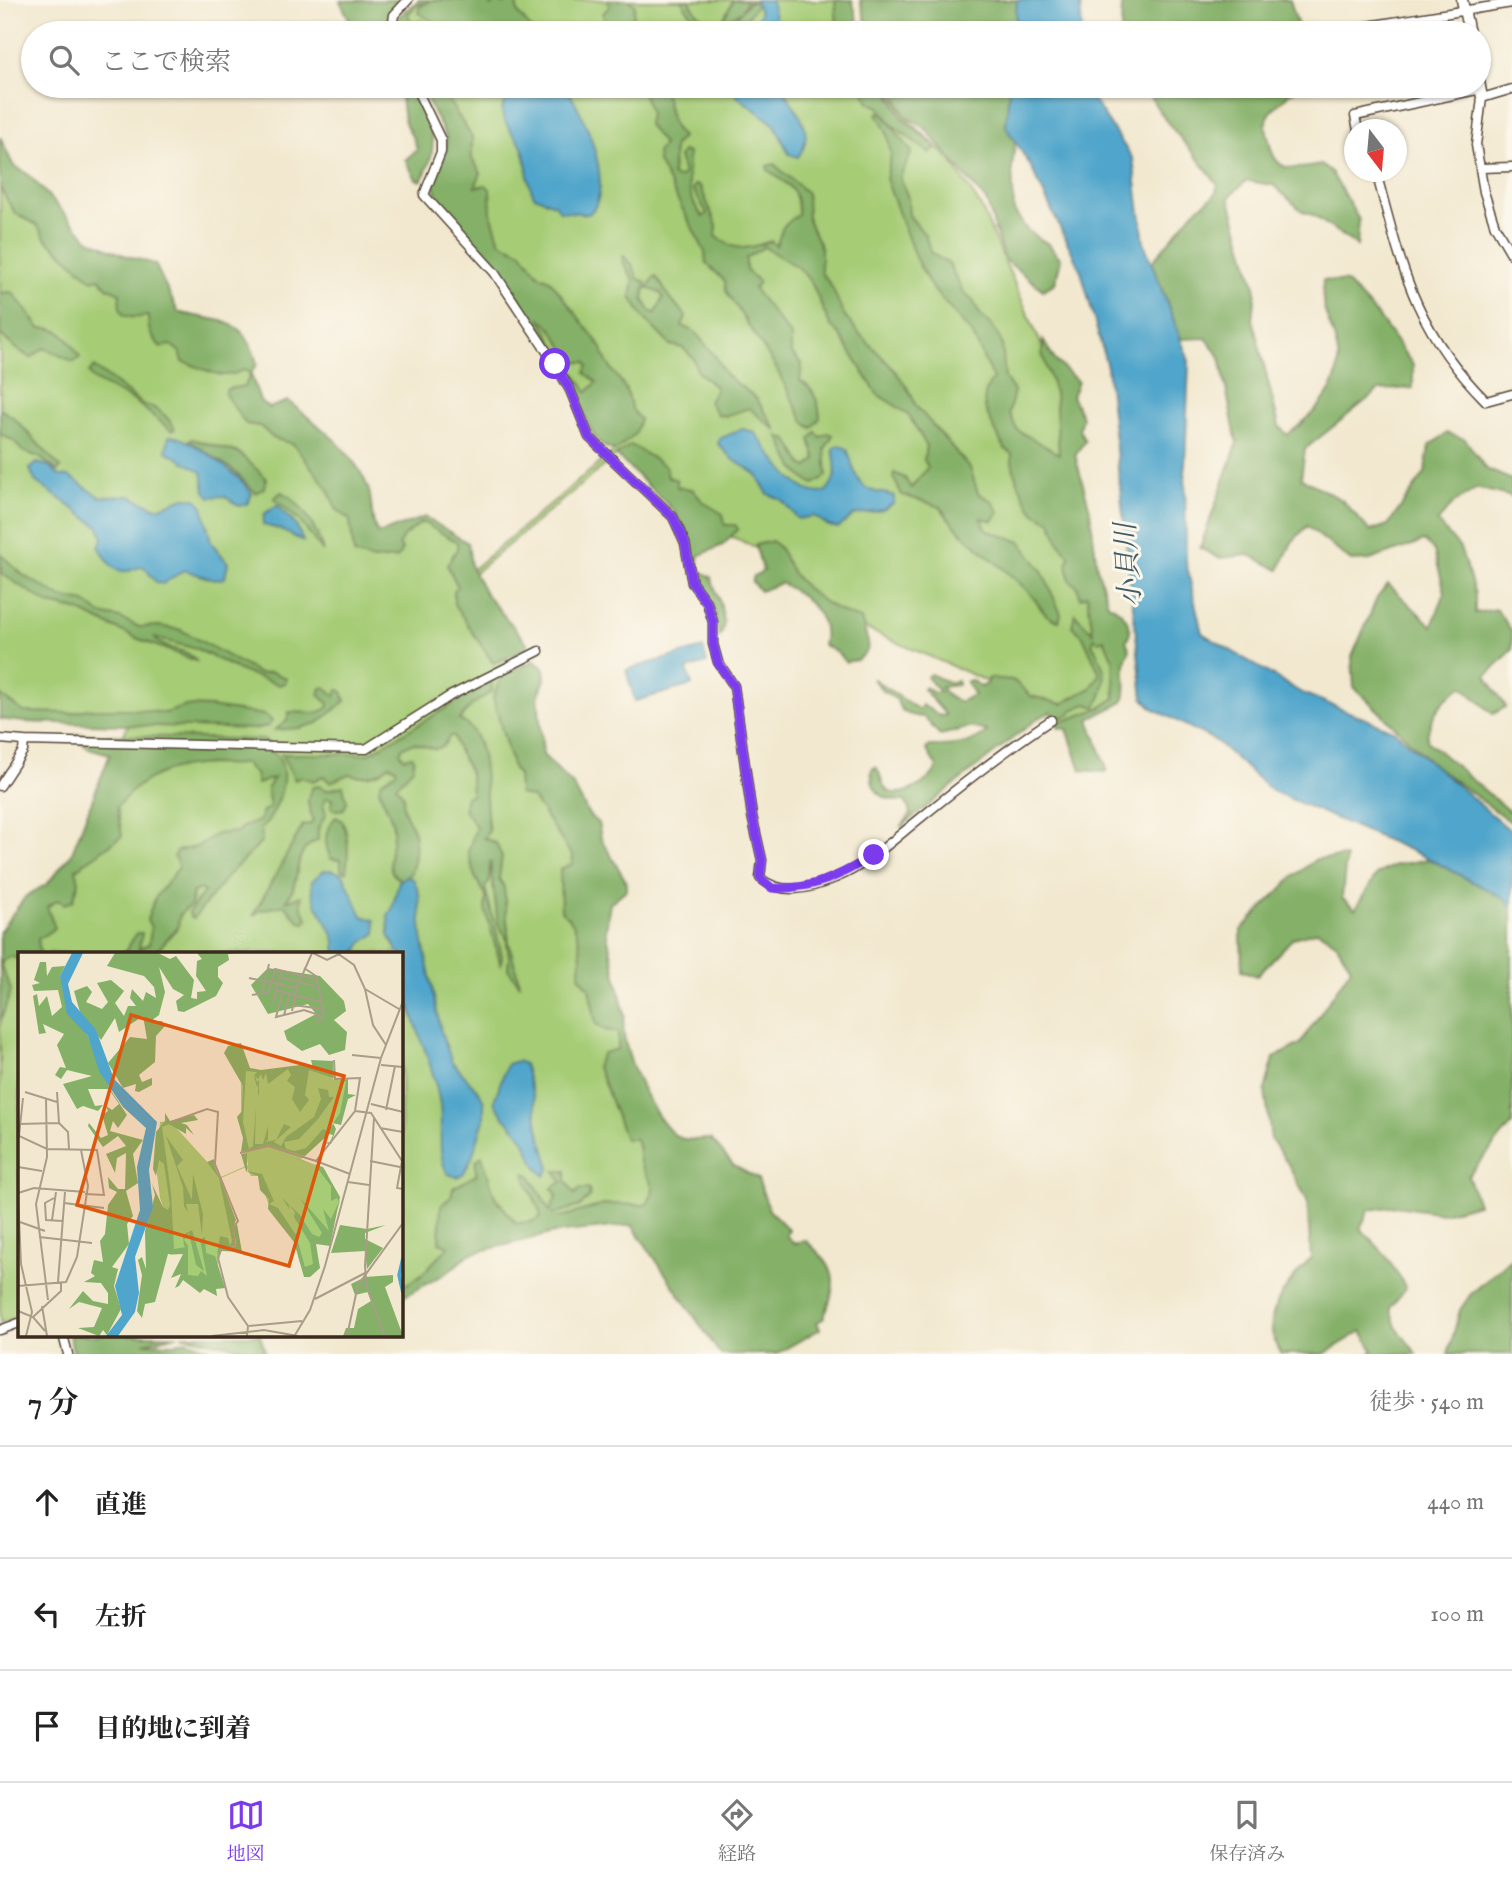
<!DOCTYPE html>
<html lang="ja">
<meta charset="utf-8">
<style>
body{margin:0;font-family:"IM FELL English","Noto Serif JP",serif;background:#f2f2f2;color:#222}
.compass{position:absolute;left:1344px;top:119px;width:63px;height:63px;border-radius:50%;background:#fff;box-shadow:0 2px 5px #0004;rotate:164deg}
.stop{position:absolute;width:21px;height:21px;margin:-16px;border:5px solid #7c3aed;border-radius:50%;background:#fff}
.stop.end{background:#7c3aed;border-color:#fff;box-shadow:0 2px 7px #0008}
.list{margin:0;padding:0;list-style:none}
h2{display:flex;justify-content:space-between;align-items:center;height:91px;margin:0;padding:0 28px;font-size:30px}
h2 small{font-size:23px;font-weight:400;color:#767676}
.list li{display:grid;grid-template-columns:46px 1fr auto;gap:21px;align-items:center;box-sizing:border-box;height:112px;padding:0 28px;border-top:2px solid #e0e0e0}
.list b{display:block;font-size:26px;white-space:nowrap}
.list em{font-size:23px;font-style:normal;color:#767676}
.icon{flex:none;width:38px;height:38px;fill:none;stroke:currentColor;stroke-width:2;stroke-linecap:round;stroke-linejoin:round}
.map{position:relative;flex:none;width:1512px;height:1354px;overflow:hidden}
.search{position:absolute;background:#fff;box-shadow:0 2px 5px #0004;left:21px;right:21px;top:21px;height:77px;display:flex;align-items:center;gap:18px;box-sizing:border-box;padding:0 24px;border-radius:38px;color:#767676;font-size:26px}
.sheet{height:427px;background:#fff}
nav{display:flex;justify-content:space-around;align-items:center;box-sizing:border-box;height:98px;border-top:2px solid #e0e0e0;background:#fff;font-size:19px;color:#767676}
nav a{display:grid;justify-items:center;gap:4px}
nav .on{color:#7c3aed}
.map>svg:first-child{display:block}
</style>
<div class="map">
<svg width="1512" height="1354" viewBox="0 0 1512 1354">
<rect width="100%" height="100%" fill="#fbf7ec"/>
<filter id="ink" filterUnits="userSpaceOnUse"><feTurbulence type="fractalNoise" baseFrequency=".0143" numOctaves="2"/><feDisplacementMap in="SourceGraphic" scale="14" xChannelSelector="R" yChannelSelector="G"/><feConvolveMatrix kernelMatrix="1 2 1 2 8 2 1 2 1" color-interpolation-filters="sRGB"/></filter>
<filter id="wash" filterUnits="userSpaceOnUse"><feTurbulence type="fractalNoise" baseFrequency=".00686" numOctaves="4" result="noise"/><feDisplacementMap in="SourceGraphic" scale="28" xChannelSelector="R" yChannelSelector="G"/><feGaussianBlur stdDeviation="1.57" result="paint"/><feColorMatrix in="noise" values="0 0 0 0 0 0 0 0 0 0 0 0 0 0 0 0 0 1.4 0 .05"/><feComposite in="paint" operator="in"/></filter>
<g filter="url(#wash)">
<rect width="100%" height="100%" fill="#f2e8cf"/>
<path fill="#a6cc76" stroke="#707b4a" stroke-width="2" d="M424,0H851L859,33H397L405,10Z
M422,86H888L905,117L950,159L980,205L1049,362L1062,403L1064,467L1118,656L1121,701L1060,726L1051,709L836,616L759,549L680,513L618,454L460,585L517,674L535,782L591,857L629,1066L691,1205L466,1246L401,1292V953H19V1317L0,1323V944L66,872L128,725L0,713V155L86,241L178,314L250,363L249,385L257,405L334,458L376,535L384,537L424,520L458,541L468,573L614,451L593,429L577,386L506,273L445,204C451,143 452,140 422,86Z"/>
<path fill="#84b067" stroke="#606d42" stroke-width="2" d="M399,0L390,9L386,33H356L340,1Z
M419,0H427V3L418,4L408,14L412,24L422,20L425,24L423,33H395L399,16Z
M432,0H486L491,6L498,1L504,4L510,0L516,2L518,13L533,31L435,33V23L419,13V7Z
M607,0H629L635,5L631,33L609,31L605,26L603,13L610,6Z
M681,0H689C698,17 711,30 731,27L741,11L724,24L722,22L733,0H747L742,10L749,2H758L736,33H704Z
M835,0H852L861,33H844L837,25Z
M860,0H1017L1015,33H869Z
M1126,0H1290L1300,33H1121L1122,6Z
M398,86H409C429,122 444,142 421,181L416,179L405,160L417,150C415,139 411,135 406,125C401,114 403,98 398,86Z
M420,86H439L472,137V159L481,173L475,187L486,185L490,189L491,213L500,242L522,252L539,275L550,280L602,348C604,364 618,375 625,388C631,399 629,411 640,419L635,434L616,450C590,449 583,406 575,388C571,379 565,372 561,363L569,364L587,392L597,382L585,373L588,366L586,362H576C561,351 556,328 541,319L560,355L556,356L500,270L437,199L434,182L447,149L446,137Z
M641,86H663L673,126L682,137L674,146L672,176L679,178L684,174L679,157L683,151L688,153C687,177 686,197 703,217L707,213L693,190L695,185L700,186L717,226L716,236C736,253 748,249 771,241L776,246L783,227L798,214C798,185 788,186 768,170L767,166L774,164L807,193L808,220L821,248V273C838,289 835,303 848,320C871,350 903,370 916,406L970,468L978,493L992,501L999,512L993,521L981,518L987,530L1021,542L1042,571L1061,614L1059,621C1042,616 1042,608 1032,596C1010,570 953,533 941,507L902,495L893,477L894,473L905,478L911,488L928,467L924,460L926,445L908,414L877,394L839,334L830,325L812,284L800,269L764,247L746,258V270L759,282L754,289L791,336V353L802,364L800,381C814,388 819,403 820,418L812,428L804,422L775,366L726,291L725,281L706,263L705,252L658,162L657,153L663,144L648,125L650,113Z
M861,86H886L902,118L936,147L930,153L892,125L879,107L869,102Z
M892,86H1010L1006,127L1015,142L1012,168L1014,211L1027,230L1048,244L1061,259L1055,283L1043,290L1004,259L987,202L925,128L905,116Z
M1145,86H1299C1288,96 1269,108 1266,123C1265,129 1269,139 1270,145C1277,176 1297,168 1322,165L1331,172L1359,220L1357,246L1313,215L1302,211L1273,185L1246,181L1229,197L1256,290L1253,320L1279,426L1287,435C1313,416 1345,385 1337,349C1331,318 1320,316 1323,280L1346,282L1378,316L1413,365V388L1379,390L1305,449L1301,478L1342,500L1370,531L1388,525L1425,473L1429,446L1447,433L1465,439L1486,469L1512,480V497L1477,488L1454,503L1437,522L1460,548L1475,594V613L1496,609L1512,631V650L1486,676L1506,707L1493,714L1462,686C1443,699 1428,716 1427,741L1512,814V823L1435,766L1354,687L1352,657L1377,598L1388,584L1432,626L1445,592L1434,551L1424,541L1370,560L1351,561L1307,526L1292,542L1279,570L1249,555L1219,558L1200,548L1237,444L1220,357L1206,338L1181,339L1152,262L1194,211L1215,195L1218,185C1193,148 1164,126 1145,86Z
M881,112L912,152L900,177L908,198L909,215L925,235L931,253L949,264L963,292L973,301L981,316L992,325L1002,343L1005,378L1014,391L1009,413L1017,430L1059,454L1055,394L1042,353L1043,340L1055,360L1078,382L1072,396L1082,417L1079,429L1085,441L1075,455L1090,510L1097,567L1108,604C1122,610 1137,627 1126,641L1130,650C1119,667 1130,684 1123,702L1089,719L1107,769L1105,772L1081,770L1067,729L1059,728L1056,724L1100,708L1115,698L1113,660L1104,639L1098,641L1095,638L1092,644C1107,668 1109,682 1096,707L1086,704L1072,710L1070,715L1055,719L1051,712L1038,718L901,827L911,814L905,801C884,801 869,792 872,769L876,767C881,773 881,782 885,788C897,803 932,782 937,767L926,749L930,746C948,746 974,746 987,731L970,727L940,735L924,717C911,716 900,714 897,700L883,691L872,678L919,710L922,705L941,716L946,715L923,689L925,687L934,693L940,692L927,677L930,674L950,683L957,680L958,685L941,687L949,697L959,702L974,695L966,682L971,680L981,687L987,684L989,678L1013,680L1031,696L1062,704L1091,688L1100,674L1083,636L1072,626L1075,614L1093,633L1087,595L1080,598L1078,587L1070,581L1067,563L1070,557L1059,542L1051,521C1047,519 1039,516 1035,513C1025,502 1010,468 1012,454C1000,447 1002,442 996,432C986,413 977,399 993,379L973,335L931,287L915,257L886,179L891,155L887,133L877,113Z
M0,137L13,165L29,175L88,239L121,254L155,264L178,312C220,324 244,313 257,364L251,373L243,370C221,383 204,367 183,362L180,352L171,345L161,347C150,336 148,331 148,316C124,320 117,316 120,293L108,288L99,278L92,280L45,238L37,225L15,213L0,188Z
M623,256L632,264L638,279L646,282L643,299L651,312L656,313L663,298L661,293L647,288L655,276C663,284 665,292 671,300C677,307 682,309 686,317L682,326L695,332L716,357L726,375L756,398L777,431L749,408L725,416L717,414L709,402L716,388L697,371L694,359L683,348L670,345L643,317L631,297L634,281L622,260Z
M12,292L40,328C64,327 67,339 80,357L74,362L44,348L31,358C20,352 9,343 0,334V293Z
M94,367L144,405C158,407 168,417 175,429L172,431L133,400L95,381L89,373Z
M251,374L260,401L269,408L288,401C317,425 357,452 369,491C373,506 370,520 378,534L425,517L468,543L471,567L485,593L527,643V650L493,663L454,604V590L458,587L447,565L457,549V542L422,522L403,537L399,544L402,550L397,558L373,560L354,554L350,520L336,509L328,489L293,444L273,438L260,426L246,424L225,394L227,389L245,386Z
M0,409L13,417L61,468L58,471L39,457L22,451L14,441L0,434Z
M816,432L820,437L828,433L833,435L825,449L827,476L814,484C793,476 788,454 779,436L788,440L803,465L808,467L816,459L810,440Z
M192,439L239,453L266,478L264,488L256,493L232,469L191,442L189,440Z
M631,445L665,466L668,477L677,480V487L692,489L703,502L723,514L725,525H735L738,529L723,545L698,556L699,570L711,577C716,593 731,623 719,637L715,610L693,573L686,529L669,506L616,455Z
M281,492C301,500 318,531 323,552L299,520L274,499Z
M772,541C784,549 785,562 793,573C809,594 837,613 861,619L868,642L867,651L857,660L845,662L837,652L823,645C831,616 806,597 781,583L760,591L752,582L754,576L763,571L755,545Z
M0,554L23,575L61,597L85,602L100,614L120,618L139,627L159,626L181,630L260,674L271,672L286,678V682L280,685L243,672L197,649L155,638C163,651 187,647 196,661L136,638L77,610L49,604L2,574Z
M535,660L544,669L545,679L538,697L543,755L573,785L589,815L598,823L601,839L626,881V890L610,903L606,930L625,1016C615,1041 654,1124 678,1137C687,1142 700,1139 711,1139L733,1165L758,1179L769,1210L789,1230L786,1235L794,1244L805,1240C838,1269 839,1280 823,1319L817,1322L820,1329L776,1354H720L632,1225L554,1233L469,1254L448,1272L401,1298V1287L419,1277L449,1246L439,1242L441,1205L451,1197L453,1188L476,1175V1161L482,1156L495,1197L516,1223L531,1222L541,1217C539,1200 526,1190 525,1173L530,1175L550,1211L557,1195L552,1188L562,1182L555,1171H566V1181L575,1194L579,1189H589L590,1197L580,1206L553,1214L561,1217L606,1204L646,1205C662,1183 644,1179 640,1162C638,1153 640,1148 636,1139H625C621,1128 601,1072 596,1067L603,1053L618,1049V1032L605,1030L596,1024L589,988L579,976C583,954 581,925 561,911L560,869L572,864L573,857L533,798L519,794L518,775L513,769L493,698L501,676Z
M492,681V691L471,706L459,720C492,732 483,803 489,831L484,838L496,843L502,857L499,878L504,887L509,943L520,985L508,969L509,957L506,937L498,924L490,861L489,883L485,887L502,955L501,966L485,909L486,896L475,877L468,852L476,827C469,814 461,814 466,796L471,795C475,763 456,759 454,736H450L443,746L435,749L414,743L403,747L400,752L404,758L412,756L414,759L413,768L396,786L404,796C400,812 410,819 414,833C417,846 415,874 404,881C378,873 396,843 393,826C391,813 382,801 379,788L382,781L396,772V768L389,765C379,776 362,778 349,774L330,782L323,776L313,781L301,777L295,780L281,754H368Z
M325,687L335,696L338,690L342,691L345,701L318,723L300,728L275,730L287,721L289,712L318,713L328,708L329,704L319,695L321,688Z
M0,695L24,712L72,713L87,709H131L166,713L185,706L210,707L265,715L272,721L268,726L254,729L24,722L0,719Z
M76,734L265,740L269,744V751C297,761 278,814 261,829L262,840L259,845L230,873L194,918L190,917L189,912L204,892L200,889L193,892L191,905L180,914L178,927L155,953H124L137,933H142L139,949L149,944L151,927L147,920L155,898L179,867L174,856L177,851L196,847L216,834L237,832L242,827L259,821L263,811L270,807L267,789L274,778L257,784L255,774L244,763C234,766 222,764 212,764C172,765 142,775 117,807L122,836L76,869L79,882L73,901L64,904L58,900L47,907L55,928L38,939L40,953H19V960L11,956L3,960L1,966L11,990L0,1023V931L26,896L47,884L71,855L110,754L88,748L75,738Z
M318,786L327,790L343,786L347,802L344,809L336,810L331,807L332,799L326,798L323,805L326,814L318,829V840C292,852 301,871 292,891C291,895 287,897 286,901L301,896L302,908L308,919L305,923L300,922L285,905L261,910L253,916L303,825L311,824L313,819C309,807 304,800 313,787Z
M336,817L342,821C350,838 348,856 346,872L341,870V860L331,859C324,844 323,830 336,817Z
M1346,857L1342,898L1355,909L1377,874L1395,865L1430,859L1505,899L1512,908V1124L1468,1176L1478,1204L1443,1213L1396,1206L1369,1210L1360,1228L1384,1253L1406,1288L1390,1308L1396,1327L1417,1354H1370L1373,1350L1362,1331L1324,1354H1281C1256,1317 1286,1286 1311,1258L1307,1200L1288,1164L1271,1139L1265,1090L1274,1058L1300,1044L1351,968L1337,944L1318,931L1293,938L1257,976L1242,970L1241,930L1292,878L1316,859Z
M1512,1258V1354H1448L1460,1310L1471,1294Z
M69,1335H178L144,1343L174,1344L186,1340L226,1354H74Z
M181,1335H260L265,1351L260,1352Z"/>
<path fill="#4fa5cb" stroke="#456874" stroke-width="2" d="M755,0H771L775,17L774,33H751L760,13Z
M1017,0H1080L1082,33H1015Z
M527,86H564C584,109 617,190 589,214L560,211L554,204L534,196C525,179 529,163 522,147C516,135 490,113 509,98C515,94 521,91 527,86Z
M731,86H781C794,108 818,130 798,157L789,154L775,125L737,96Z
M1009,86H1084L1133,159L1144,243L1189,361L1185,465L1186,563L1202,633L1300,692L1393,730L1512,832V908L1505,899L1430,859L1272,791L1216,741L1154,709L1143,698L1107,367L1081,271L1030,165L1006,127Z
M742,429L754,432C770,450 796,499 825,492C839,479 836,465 833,449L839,445L847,449C853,463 854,482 870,490C878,493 886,493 894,496V503L883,510L854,515L838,528L829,526L814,516L798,519L782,500L768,494L756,474L732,459L718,444L719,439Z
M169,436C188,435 243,477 252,494L247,504L239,506L224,496L210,497L205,491L202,472L166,451Z
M37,463L49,466L60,476H69L100,497L130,496L157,508L184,498H195L203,506L211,542L228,563L225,578L215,580L184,570L163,584L156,582L144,567C136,566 135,570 128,571C110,573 107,557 99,547L103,538L99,527L35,481L30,469Z
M277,505L296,525L303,541L279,529L263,525L264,514Z
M703,648L707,663L687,669L692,685L635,701L626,670Z
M331,870L343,874L362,916L375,920L376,933L362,943L356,953H335C340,927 308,909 312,881L323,871Z
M407,876L414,880L419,894L422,937L441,1032L452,1062L480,1093L484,1102V1120L471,1160L463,1174L457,1177L448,1174C436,1156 443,1126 440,1105C432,1052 401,1007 401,953H398L389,935L388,915L392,909L399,881Z
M517,1061L524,1064L534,1098L538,1128L550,1168L545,1176C533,1167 530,1149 522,1137C513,1124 499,1115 494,1101L507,1064Z"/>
</g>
<g filter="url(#ink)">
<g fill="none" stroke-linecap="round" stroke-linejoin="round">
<defs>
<path id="minor" d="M1330,32L1512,3
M391,33L394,15L408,0
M415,86L441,140V152L424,195L494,272L555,364L570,390L589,437L673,517L685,543L692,583L707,603L713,622V644L718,662L734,686L752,816L762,860L760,878C782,896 810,889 835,878C866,866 893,840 918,820C961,785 1004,751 1051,720
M1512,89L1482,98L1476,145L1484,192L1495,226L1512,255
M1358,130L1355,116L1481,89
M1481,168L1512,167
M1376,172C1402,267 1413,328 1486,401L1512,394
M0,739L24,741L23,751L0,786
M24,741L366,749L450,696L539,651
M0,1330L19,1323
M63,1335L68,1354"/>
<path id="tertiary" d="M1462,0L1469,33
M1479,81L1482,98"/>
</defs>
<use href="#minor" stroke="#564639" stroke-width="11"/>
<use href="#tertiary" stroke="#564639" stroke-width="13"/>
<use href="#minor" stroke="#fff" stroke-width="8"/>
<use href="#tertiary" stroke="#fff" stroke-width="10"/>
</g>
</g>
<g fill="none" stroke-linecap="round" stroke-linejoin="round" filter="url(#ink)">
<path stroke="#7c3aed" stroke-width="9" d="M555,364L570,390L589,437L673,517L685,543L692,583L707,603L713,622V644L718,663L734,686L752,816L762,860L760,878L772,888C813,890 840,876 874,855"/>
</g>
<g text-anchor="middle" stroke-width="6" stroke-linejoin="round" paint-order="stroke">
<g font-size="28" font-style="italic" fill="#435b63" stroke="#fbf7ec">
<text transform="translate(1127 565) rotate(-94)" y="10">小貝川</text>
</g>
</g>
<g transform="translate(18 952)">
<rect width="385" height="385" fill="#f2e8cf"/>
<path d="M276,115L310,120L316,128H329L323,172L314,171L311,180L283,207L307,218L322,250L311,280L296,292L298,316L287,318L282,311L277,291L251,253L240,224H233L228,215L203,226L217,267V294L204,297L196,325L168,327L165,302L152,303V275L142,246L138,214L142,170L152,169L203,225L230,213L223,170V117L256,120Z" fill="#a6cc76"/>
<path d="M97,1H140L152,7L158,4L176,28L173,46L179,47V40L188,39L178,24L179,9L184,7L179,1H219L210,2L211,8L200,15V25L205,31L198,44L166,60L160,59L158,49L166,43L155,37L141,15L147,40L141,63L133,69H144L147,74L138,84L137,110L121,123L124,130L134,126V133L121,140L117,139L118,132L105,136L90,111L112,85L129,87L125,64L101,80L97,66L83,88L62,60L56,39L69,34L74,40L68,50L84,57L90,50L79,31L93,28L106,39L97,51L106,64L110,54H118L112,46L114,37L125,49L128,40L138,46L136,35L126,24L89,14ZM22,10H28L29,24L34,15L47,14L42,24L55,66L70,84L92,137L109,163L100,176L95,169L92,179L125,188L115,202L120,231L108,239L115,264L109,272L111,292L94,315L100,317L96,334L103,357L89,383L85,378L81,384L60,376L76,375L84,356L61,350L51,357L65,339L75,349L90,352V341L83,331L66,330L77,324L73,321L76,308L85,310L82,289L87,282L90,253L99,240L91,236L90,225L100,237H107L108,201L99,206L97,221L88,202L108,194L100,184L85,195L70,174L71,171L83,186L90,183L84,163L90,159L88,154L94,158L101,152L91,137H70L77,154L85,153L80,159L65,154L59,157L45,132L74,124L49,118L43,127L37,123L42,115L48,116L39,93L46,82L25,72L28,81L21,82L15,44L19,42L21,54L29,44L34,64L44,55L40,38L16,39L14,33L22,31L16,28ZM250,16L302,24L326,49L328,59L316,68L329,80L327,98L311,103L302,92L284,99L269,88L266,79L298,62L290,52L250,62L233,33ZM223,91L232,116L243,118L282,113L295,116L293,108L315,109L316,128L330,127V142L338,143L330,147L323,173L315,171L318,177L313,192L305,191L312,190L315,183L311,182L287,204L250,193L223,200L225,186L219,165L224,159L225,134L206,101L210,94ZM270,117L273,123L269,129L277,135L274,147L282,160L291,148L287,143L291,118L328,130L322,161L310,179L305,177L288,196L277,199L268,197L266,190L281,187L300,167L316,145H311L310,138L300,136L303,147L296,165L268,185L263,194L256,190L273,175L266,172L258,188L247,190L250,188V174L245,192H237L238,155L235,194L231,197L225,170L228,119L239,120L236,124L239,135L240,132V141L241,144V128L239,130L237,124L240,127L243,122L245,128L248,121L250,132ZM147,161L152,169L176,163L180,168L163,171L169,173L176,183L168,176V182L151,172L144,175L153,241L156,297L168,295L166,294L165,283L174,278L186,319L178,313L171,281L166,288L170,294V323L180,324L183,319L189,324L182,288L187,285L188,301L197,304L207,336L198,337L199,344L186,337L182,341L165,328L161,334L157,336L163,322L153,326L165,302H150L137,350L127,352L124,366L119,359L124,323L120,308L124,305L128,317L127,279L137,243L134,232L145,255L150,258L152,253L146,212L141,208L138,224L135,217L138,180L147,169ZM148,184L165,208L159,214L174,248L175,222L185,262L184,283L180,252H168L170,260L166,254L165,235ZM196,195V212L218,268L215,275L217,293L207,298L218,294L216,276L219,272L224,300L204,299L199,303L202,284L210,286L212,294L214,289L201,226L189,210L196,207ZM229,201V219L244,222L256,249L251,252L260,256L278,283L287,315L295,312L292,291L276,265L277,260L270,252L272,258L264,246L282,263L294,282L301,285L304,281L282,246L311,279L305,257L313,267L321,250L319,246L313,249V234L297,213L262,202L305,215L322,245L312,294L298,292L302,316L292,325H286L276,290L250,257L251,247L242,238L240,224L228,219L223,202ZM322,273L349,277L368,273L347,281V287L365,296L349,317L347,299L313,301ZM375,323V330L367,335L385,384H325L328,376H336L340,357L353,349L350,340L337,343L333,332L347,325Z" fill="#84b067" fill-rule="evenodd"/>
<path d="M54,1H65L50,32L54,50L78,78L96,127L139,170L131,218L135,255L117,305L121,341L117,360L100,384H88L104,363L97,334L122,258L119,215L128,176L105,155L81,119L70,84L49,62L42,24Z" fill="#4fa5cb"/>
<path fill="none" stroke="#4fa5cb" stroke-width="3.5" d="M385,306L381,323L385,341"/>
<path fill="none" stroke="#a99c88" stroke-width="2" d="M295,1L309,8L323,1M319,1L336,13L347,37L355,73L368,93M286,16L298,24L306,62L300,72M262,25L297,34M231,26L279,36M347,37L381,57M258,38L303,50M265,39L258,65L286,58L301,63L298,68M244,42L251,12M234,43L251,40L257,17L298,27M255,50L264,18M276,53L304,57M274,59L279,35L294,1M266,63L272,41M334,103L363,106M316,108L317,127L342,126L337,159L298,209L332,222M363,113L385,115M7,140L39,150M39,140L41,171M5,146L1,184L29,197L79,198L86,243L67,242M28,146L29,205L18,252L30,348M353,152L385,160M368,158L377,114M337,159L353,161L384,209M356,166L347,314L349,336L367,384M153,170L189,157L200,160L197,212L220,269L215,276L217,295L203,298L200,306L210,345L230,374L229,384M1,172L41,171L50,180L51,197M362,176L385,180M222,201L250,194L298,209M352,209L382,215M384,209L379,236L385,237M0,215L24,219M330,230L351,233M0,241L16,236L67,240M0,243L3,312L14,360L8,384M36,246L27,251L28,268L45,269M46,251L86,256M34,268L38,240M2,270L27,279M21,285L74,291M40,330L47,240M0,334L48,330L59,305L70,234L63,198M297,347L347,321M24,354L29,384M0,359L15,365L27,379M15,365L43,339V330M231,374L284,369M277,383L292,358L307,314L363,106L385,49M194,384L246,378L280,384M329,384L340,333L385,271"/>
<path fill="#df570d" fill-opacity="0.15" stroke="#df570d" stroke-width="3.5" d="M113,63L326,124L271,314L59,253Z"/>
<rect width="385" height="385" fill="none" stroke="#3b2a1e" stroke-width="3.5"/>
</g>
</svg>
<svg class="compass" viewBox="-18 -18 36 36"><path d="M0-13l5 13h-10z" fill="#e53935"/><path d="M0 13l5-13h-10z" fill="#767676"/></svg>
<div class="stop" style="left:555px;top:364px"></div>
<div class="stop end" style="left:874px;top:855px"></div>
<div class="search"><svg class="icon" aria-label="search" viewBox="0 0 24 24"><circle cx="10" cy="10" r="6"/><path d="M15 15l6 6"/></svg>ここで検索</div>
</div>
<section class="sheet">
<h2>7 分<small>徒歩 · 540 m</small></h2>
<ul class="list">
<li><svg class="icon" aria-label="ahead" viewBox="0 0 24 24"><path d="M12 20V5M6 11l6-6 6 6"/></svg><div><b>直進</b></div><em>440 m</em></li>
<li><svg class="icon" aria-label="left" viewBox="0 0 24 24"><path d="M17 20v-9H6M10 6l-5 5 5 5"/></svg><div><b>左折</b></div><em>100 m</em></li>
<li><svg class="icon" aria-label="arrive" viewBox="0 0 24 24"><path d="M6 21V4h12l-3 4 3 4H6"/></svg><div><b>目的地に到着</b></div></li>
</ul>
</section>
<nav>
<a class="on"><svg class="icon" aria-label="map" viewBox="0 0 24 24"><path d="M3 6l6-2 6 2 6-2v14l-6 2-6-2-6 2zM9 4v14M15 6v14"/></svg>地図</a>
<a><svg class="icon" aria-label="directions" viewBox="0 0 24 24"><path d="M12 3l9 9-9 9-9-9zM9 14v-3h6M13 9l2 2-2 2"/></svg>経路</a>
<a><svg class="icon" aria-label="saved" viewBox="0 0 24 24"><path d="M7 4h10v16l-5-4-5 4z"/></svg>保存済み</a>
</nav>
